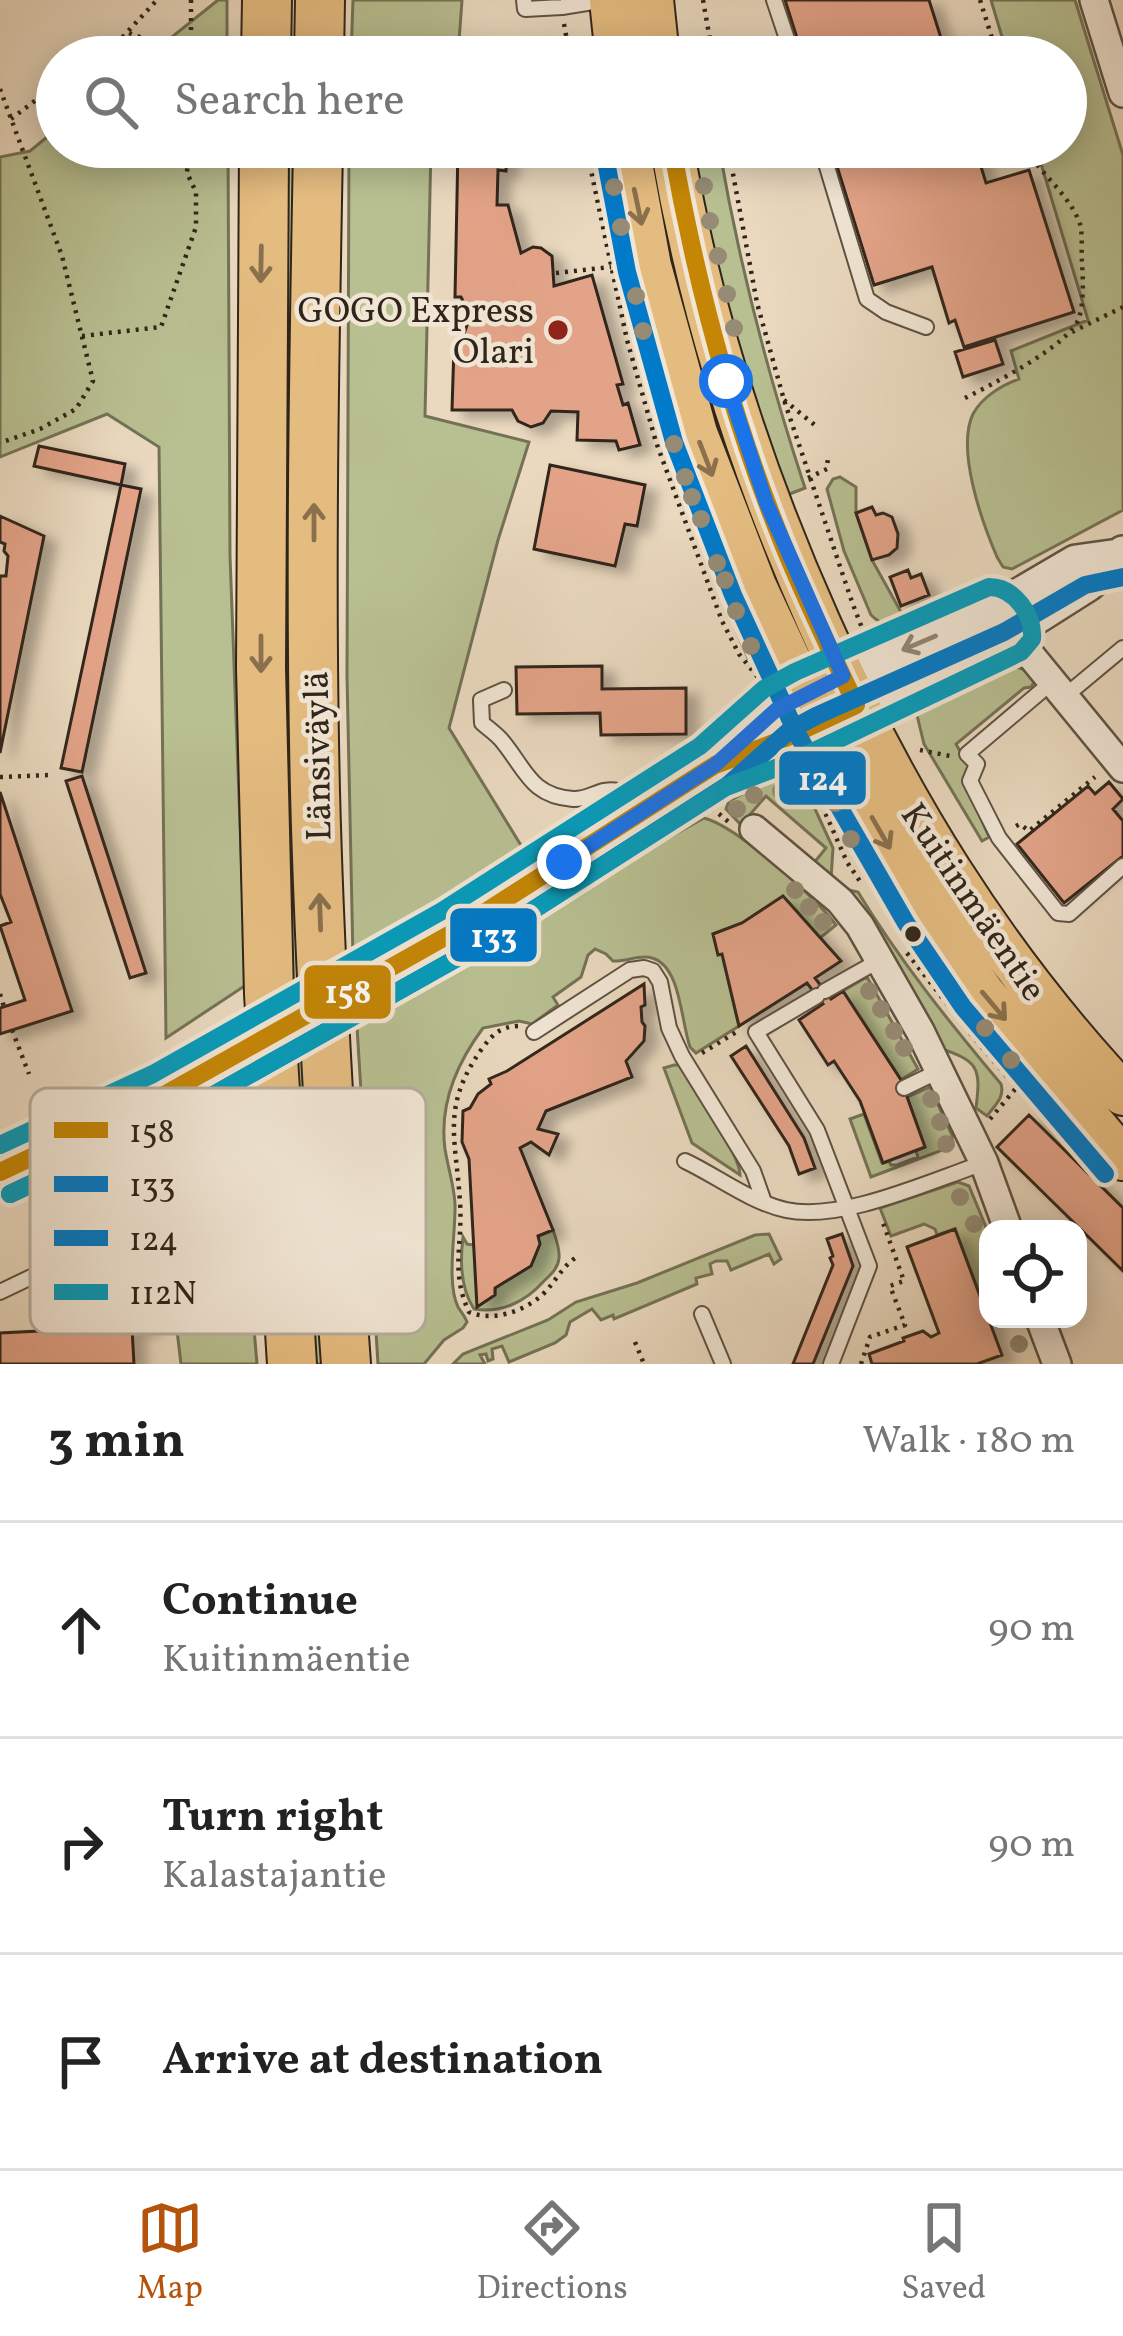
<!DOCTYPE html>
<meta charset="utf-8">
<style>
body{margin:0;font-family:Vollkorn,serif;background:#f6f6f6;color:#222}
.controls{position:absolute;right:36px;bottom:36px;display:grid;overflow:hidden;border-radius:24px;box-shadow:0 6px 30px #0003}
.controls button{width:108px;height:108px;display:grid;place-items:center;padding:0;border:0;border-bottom:3px solid #e0e0e0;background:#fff;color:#222;font:60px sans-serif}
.stop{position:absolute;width:36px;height:36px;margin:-27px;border:9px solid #1a73e8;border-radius:50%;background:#fff}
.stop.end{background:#1a73e8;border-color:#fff;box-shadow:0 3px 12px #0008}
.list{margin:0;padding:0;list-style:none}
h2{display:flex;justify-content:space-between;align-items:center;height:156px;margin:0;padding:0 48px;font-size:51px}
h2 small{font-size:39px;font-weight:400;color:#767676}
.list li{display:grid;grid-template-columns:78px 1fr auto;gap:36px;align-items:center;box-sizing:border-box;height:216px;padding:0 48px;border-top:3px solid #e0e0e0}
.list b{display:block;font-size:45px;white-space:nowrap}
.list p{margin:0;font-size:39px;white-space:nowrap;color:#767676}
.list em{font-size:39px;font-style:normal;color:#767676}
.icon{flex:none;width:66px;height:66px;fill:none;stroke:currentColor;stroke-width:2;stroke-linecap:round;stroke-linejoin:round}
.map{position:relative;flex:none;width:1123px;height:1364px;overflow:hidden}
.search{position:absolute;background:#fff;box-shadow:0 6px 30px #0003;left:36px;right:36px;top:36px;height:132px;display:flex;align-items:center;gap:30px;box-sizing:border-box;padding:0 42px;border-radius:66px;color:#767676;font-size:45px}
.sheet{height:804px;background:#fff}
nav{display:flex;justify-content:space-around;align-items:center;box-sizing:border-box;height:168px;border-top:3px solid #e0e0e0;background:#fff;font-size:33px;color:#767676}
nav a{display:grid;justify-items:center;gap:6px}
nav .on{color:#b45309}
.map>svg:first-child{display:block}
</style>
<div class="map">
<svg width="1123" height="1364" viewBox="0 0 1123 1364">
<defs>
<filter id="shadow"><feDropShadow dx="12" dy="7" stdDeviation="6" flood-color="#0004"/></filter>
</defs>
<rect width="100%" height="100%" fill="#ead9bf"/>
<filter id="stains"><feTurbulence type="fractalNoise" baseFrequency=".00167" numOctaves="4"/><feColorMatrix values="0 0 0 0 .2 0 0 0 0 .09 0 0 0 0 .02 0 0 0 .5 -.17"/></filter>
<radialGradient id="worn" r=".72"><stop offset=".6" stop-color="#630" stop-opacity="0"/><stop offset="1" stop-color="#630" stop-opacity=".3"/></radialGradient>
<path fill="#b8bf91" stroke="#747256" stroke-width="3" d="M218,0H227V57H147Z
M353,0H462L459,42L434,40L433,57H351Z
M991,0H1075L1123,155V510L1012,569L1003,567L997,557C982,522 956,450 973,414C982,397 1002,385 1019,379L1011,351L1088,320L1036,147H1066V57H1008Z
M57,129V147H228L230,556L246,985L166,1038L159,447L107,414L0,457V157L30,151Z
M286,147H300L330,1364H315L293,1014L283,668Z
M349,147H431L425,416L529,442L498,540L449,728L522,847L353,958L347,676Z
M595,147H618L763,650L748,658C714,579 681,499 657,416C631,329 611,237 595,147Z
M688,147H719C739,263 768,376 805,488L787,495L748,402Z
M840,477L856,487V513L872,560L906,621C891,625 883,627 871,615L844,551L827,489L833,479Z
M994,660L1026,670L1032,675L1034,682L1031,687L1024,688L956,744L969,767L965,782L989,837L982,841L924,744L917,715L934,693Z
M783,773H791L804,785L833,848L831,879L813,864L826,848L766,796L741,825L726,809L729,801Z
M704,818C738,827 814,896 836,925L820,938L742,923L713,934L718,954H722L739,1026L696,1053L690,1047C681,1022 681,966 652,958C640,954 626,962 613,961L606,954L595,949L588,955L581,977L553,997L558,1005L532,1024L519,1021L483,1028C457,1063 439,1104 445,1149C448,1168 454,1185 455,1204C456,1231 446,1283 458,1307C461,1312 465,1316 467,1322L463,1328L444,1340L424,1364H378L356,1011Z
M840,888L858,892C900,961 949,1022 1001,1084C1005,1097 995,1105 987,1116L976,1108C981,1068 979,1061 939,1048Z
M867,977L918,1069L901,1080L843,991Z
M674,1065H679L686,1075C699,1098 740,1154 740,1175L692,1143L664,1068Z
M930,1087L952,1135L953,1146L871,1177L850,1119L864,1114L882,1163L889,1161L891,1165H897L918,1157L916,1151L925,1147L907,1097Z
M234,1094L257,1364H181L153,1130Z
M958,1182L969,1186L988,1232V1317L955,1229L937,1235L935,1229L924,1224L891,1236L880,1208Z
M553,1230C556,1239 560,1249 559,1258C558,1269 550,1275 543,1282C526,1301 501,1314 474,1309C460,1288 460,1261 463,1237L467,1244L474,1245L495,1295V1288C518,1271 539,1271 538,1236Z
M769,1234L781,1259L774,1264L769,1254L731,1270L727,1261H716L710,1264L712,1274L696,1278L697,1284L614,1319L613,1315L601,1320L592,1309L570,1322L566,1335L555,1343L509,1362L502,1346L492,1349L493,1359L488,1361L486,1354L480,1355L485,1364H453L463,1354L548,1320L576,1302L637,1283L755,1235Z"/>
<path fill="#e3a388" stroke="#30251a" stroke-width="3" filter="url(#shadow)" d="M785,0H929L947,57H803Z
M458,147H507L506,171L498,170L497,205H508L521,253L533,247L541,248L552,256L554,286L592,275L623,384L617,385L623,405L628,403L640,445L619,450L616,441L577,440L578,412L551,411L543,423L531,427L518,421L512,410H452L454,346H460L467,325L465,305L461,297H455Z
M831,147H975L986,183L1029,170L1074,312L964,347L955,320L949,323L932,267L874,285Z
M995,340L1003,364L963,377L955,352Z
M39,446L125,464L121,485L34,466Z
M550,465L645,485L637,526L625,524L615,566L534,549Z
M121,485L141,489L82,772L61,768Z
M872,507L876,515L883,513L892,517L898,534L897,548L889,555L872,560L856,513Z
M0,516L44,536L0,753V576H6L8,556L4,551L5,544L0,542Z
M908,570L911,578L921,574L929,595L901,606L890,577Z
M602,666V689L686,688V734L601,735L600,713L517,714L516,667Z
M82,776L146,973L130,978L66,781Z
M1109,782L1123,799L1113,809L1123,821V856L1064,903L1017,844L1088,786L1095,794Z
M0,792L72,1011L0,1034V1008L25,1000L0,926L11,922L0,894Z
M783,896L841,961L815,978L831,999L843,991L901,1080L925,1147L883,1163L860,1101L834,1061L828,1065L799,1020L823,1004L807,983L739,1026L722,954L718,955L713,934L742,923Z
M644,984L645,1005L641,1007L642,1022L645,1026L644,1041L626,1061L632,1077L546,1111L538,1129L558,1134L549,1155L531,1142L520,1148L553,1230L538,1236L540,1244L531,1266L495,1288V1295L477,1307L469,1159L462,1142L463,1111L470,1108L478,1094L491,1084L489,1079L507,1071Z
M746,1046L804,1138L815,1168L799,1174L789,1146L731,1056Z
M1029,1115L1123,1208V1271L997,1147Z
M143,1219L149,1327L132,1328L134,1364H0V1333L80,1329L74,1223Z
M955,1229L1002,1355L977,1364H872L869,1354L904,1341L903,1338L923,1331L931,1337L939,1333L907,1247Z
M842,1234L853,1266L813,1364H793L833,1265L830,1258L833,1256L827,1239Z"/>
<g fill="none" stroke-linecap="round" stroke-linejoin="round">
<defs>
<path id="service" d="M524,0L525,9L562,7L605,0
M774,0L793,57
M821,147L867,299L886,312L926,327
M1052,682L967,754L977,764L970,781L999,838L1058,913L1069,914L1123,866
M504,690L481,700L482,723C489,729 498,735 503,742C526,770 531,796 573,799C590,800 600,787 618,791L634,817
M1064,697L1123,648
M825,991L880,960
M817,996L756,1032L817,1130L869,1266L831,1364
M534,1032L630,970L644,968L653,971L660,982L669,1028L682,1056L753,1171L764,1202
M904,1088L939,1071
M685,1161C717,1176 750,1202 786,1210C842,1222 930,1181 984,1163
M0,1292L48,1269
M702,1314L723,1364"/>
<path id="minor" d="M1094,0L1123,93
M1000,618L1123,768
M754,829L840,901L860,926L920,1031L984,1163L1008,1229
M1040,1319L1057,1364"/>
<path id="tertiary" d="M843,677L994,610L1076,562L1119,556
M856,705L1036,617L1088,584L1123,553"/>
<path id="secondary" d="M735,758L779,741L844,710
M356,985L454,932L564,863L715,765L776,710L843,677
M0,1172L164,1095L249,1049"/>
<path id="primary" d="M611,0L617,57
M652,0L658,57
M628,147L650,266L696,433L755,586L818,722L927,911L983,993L1123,1159
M672,147C700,314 750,469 819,623C896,798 992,954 1123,1094"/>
<path id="motorway" d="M266,57L267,0
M319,57L320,0
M264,147L261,668L269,994L292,1364
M318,147C314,362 310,577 315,792C320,983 332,1174 346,1364"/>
</defs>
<use href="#service" stroke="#5e5243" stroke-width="18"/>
<use href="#minor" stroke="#5e5243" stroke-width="32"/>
<use href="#tertiary" stroke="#5e5243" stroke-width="38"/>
<use href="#secondary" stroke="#30251a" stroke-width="40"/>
<use href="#primary" stroke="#30251a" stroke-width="46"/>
<use href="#motorway" stroke="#30251a" stroke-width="52"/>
<path stroke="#30251a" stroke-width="4.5" stroke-dasharray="3 6" stroke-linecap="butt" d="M703,0L713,57
M980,0L998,57
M564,24L570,57
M129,33L153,42L159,57
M104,57L157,0
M191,57V0
M0,89L62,256L93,381L76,409L40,429L0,443
M11,119L57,84
M586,147L627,340L656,442L722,621L739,654L760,680
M728,147L757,303L784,400L852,602L862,628L869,636
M556,273L611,267
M1072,332L1123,307
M82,336L161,327L196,227V192L187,173L189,147
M965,398C991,385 1070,345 1079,318C1084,302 1083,279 1082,262C1081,250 1083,235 1080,224C1070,195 1040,174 1025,147
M784,400L816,426
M808,478L827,469L828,456
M920,750L950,756
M0,777L49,775
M811,781L847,862L861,883
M712,808L731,824
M681,826L744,789
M1016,826L1020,824L1029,831L1095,777
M907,953L952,1010
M0,994L4,1007
M518,1026C499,1027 492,1035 481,1050C441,1107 456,1138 460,1202C463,1243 450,1272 469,1312C492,1322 523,1312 542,1295C555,1283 561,1268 575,1258
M12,1030L29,1074
M970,1033L1009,1079
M702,1053L738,1031
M990,1119L1017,1087
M635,1342L644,1364
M861,1364L870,1337L905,1325L890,1286L904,1281L882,1220"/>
<use href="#service" stroke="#f1e6d5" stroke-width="14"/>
<use href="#minor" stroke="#f1e6d5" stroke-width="27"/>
<use href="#tertiary" stroke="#f1e6d5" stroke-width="33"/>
<use href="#secondary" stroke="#f1e6d5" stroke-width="36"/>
<use href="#primary" stroke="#e5bc80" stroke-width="42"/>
<use href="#motorway" stroke="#e5bc80" stroke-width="48"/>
<defs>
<path id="bus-1" d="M0,1172L164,1095L454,932L715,765L779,741L856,705C829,647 800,589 777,529C728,405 695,277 672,147"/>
<path id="bus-2" d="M10,1194L176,1116L466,953L728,785L790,730L816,716L1004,632L1085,585L1123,577"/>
<path id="bus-3" d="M604,151L627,272L674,442L733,595L796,732L906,923L963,1007L1105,1174"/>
<path id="bus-4" d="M0,1145L153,1074L442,911L700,746L764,689L795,672L989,587C1014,587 1034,615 1032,639L1021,652L789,763L726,787L466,953L176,1116L10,1194"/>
</defs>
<use href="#bus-1" stroke="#f1e6d5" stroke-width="27"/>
<use href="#bus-2" stroke="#f1e6d5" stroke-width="27"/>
<use href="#bus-3" stroke="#f1e6d5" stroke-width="27"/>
<use href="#bus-4" stroke="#f1e6d5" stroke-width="27"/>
<use href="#bus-1" stroke="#c58606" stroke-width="18"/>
<use href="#bus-2" stroke="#007ac9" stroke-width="18"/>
<use href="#bus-3" stroke="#007ac9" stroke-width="18"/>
<use href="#bus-4" stroke="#059cbc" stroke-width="18"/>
</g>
<g fill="#968b75">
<circle cx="593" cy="45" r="9"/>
<circle cx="704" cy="186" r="9"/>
<circle cx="614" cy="187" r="9"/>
<circle cx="710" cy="221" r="9"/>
<circle cx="621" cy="227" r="9"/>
<circle cx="718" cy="256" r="9"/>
<circle cx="727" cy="294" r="9"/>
<circle cx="636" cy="296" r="9"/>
<circle cx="734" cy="328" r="9"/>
<circle cx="643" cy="331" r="9"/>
<circle cx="674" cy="444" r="9"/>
<circle cx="685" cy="477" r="9"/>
<circle cx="692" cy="497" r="9"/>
<circle cx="701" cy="519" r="9"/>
<circle cx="717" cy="563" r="9"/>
<circle cx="725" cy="580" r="9"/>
<circle cx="736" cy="611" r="9"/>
<circle cx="751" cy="646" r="9"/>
<circle cx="781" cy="791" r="9"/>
<circle cx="754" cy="795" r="9"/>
<circle cx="835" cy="803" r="9"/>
<circle cx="737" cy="809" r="9"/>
<circle cx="851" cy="839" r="9"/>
<circle cx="795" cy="890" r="9"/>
<circle cx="809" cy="907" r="9"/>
<circle cx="823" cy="922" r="9"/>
<circle cx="869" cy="991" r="9"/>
<circle cx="881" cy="1009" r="9"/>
<circle cx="985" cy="1028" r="9"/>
<circle cx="894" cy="1031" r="9"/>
<circle cx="904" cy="1048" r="9"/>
<circle cx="1011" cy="1060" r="9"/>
<circle cx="931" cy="1099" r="9"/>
<circle cx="940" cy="1122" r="9"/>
<circle cx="946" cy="1144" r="9"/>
<circle cx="960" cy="1197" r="9"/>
<circle cx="974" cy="1224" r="9"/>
<circle cx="1019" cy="1344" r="9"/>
</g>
<defs><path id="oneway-shaft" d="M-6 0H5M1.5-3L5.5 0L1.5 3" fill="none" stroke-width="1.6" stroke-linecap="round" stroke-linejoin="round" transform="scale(3)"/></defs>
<g stroke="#8a704d">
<use href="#oneway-shaft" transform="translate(638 207) rotate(78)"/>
<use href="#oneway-shaft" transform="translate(261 264) rotate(91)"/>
<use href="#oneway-shaft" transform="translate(706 459) rotate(69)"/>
<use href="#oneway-shaft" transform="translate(314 522) rotate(-90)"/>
<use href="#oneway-shaft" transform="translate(261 654) rotate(90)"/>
<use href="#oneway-shaft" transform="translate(881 833) rotate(60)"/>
<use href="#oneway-shaft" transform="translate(320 912) rotate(-92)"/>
<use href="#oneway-shaft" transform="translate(994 1006) rotate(50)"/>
</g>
<use stroke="#908678" href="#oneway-shaft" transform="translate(919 643) rotate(157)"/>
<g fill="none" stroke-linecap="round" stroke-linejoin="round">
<path stroke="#1a73e8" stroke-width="15" d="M564,862L715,765L776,710L843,676L766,502L726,381"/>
</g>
<circle fill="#8f2418" stroke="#f1e6d5" stroke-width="4.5" cx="558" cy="330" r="12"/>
<circle fill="#30251a" stroke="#f1e6d5" stroke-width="4.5" cx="913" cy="934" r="10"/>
<g text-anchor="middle" stroke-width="9" stroke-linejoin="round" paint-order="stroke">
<g font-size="36" fill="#30251a" stroke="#f1e6d5" text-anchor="end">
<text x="534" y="322">GOGO Express<tspan x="534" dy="41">Olari</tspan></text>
</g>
<g font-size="36" fill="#30251a" stroke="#f1e6d5">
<text transform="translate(316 756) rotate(-91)" y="13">Länsiväylä</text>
<text transform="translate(975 901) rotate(56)" y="13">Kuitinmäentie</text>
</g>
</g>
<rect x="30" y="1088" width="396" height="246" rx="18" fill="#f1e6d5" stroke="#b7ac9d" stroke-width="3"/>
<rect x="54" y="1122" width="54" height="16" fill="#c58606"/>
<rect x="54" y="1176" width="54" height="16" fill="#007ac9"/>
<rect x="54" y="1230" width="54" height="16" fill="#007ac9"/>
<rect x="54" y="1284" width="54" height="16" fill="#059cbc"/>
<g font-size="33" fill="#30251a">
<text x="129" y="1142">158</text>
<text x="129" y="1196">133</text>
<text x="129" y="1250">124</text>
<text x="129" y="1304">112N</text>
</g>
<g stroke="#f1e6d5" stroke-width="4.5">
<rect x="777" y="749" width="91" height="58" rx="12" fill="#007ac9"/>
<rect x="448" y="906" width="91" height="58" rx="12" fill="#007ac9"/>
<rect x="302" y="963" width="91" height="58" rx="12" fill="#c58606"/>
</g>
<g font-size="33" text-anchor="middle" font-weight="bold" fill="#fff">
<text x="823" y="790">124</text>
<text x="494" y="947">133</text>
<text x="348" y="1003">158</text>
</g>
<rect width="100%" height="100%" filter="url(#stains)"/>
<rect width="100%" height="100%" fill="url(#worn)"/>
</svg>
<div class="controls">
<button><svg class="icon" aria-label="locate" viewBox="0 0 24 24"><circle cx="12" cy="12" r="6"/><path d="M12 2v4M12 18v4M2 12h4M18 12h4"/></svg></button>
</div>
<div class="stop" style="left:726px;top:381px"></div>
<div class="stop end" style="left:564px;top:862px"></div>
<div class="search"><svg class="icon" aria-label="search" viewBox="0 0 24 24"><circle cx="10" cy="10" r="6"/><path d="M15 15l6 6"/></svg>Search here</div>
</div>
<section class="sheet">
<h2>3 min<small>Walk · 180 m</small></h2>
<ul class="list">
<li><svg class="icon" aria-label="ahead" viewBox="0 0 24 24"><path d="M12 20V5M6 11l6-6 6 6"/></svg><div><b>Continue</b><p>Kuitinmäentie</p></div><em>90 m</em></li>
<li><svg class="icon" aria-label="right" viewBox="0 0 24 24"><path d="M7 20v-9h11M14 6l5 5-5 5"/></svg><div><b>Turn right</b><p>Kalastajantie</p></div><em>90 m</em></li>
<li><svg class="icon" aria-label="arrive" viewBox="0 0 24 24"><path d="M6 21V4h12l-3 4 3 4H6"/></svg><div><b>Arrive at destination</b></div></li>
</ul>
</section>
<nav>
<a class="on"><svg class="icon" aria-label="map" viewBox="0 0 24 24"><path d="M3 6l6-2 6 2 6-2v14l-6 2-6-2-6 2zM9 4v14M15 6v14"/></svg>Map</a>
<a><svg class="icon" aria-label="directions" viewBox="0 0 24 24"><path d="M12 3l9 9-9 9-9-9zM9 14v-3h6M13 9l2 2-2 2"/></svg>Directions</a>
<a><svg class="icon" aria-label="saved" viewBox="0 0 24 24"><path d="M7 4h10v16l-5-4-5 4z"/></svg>Saved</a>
</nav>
